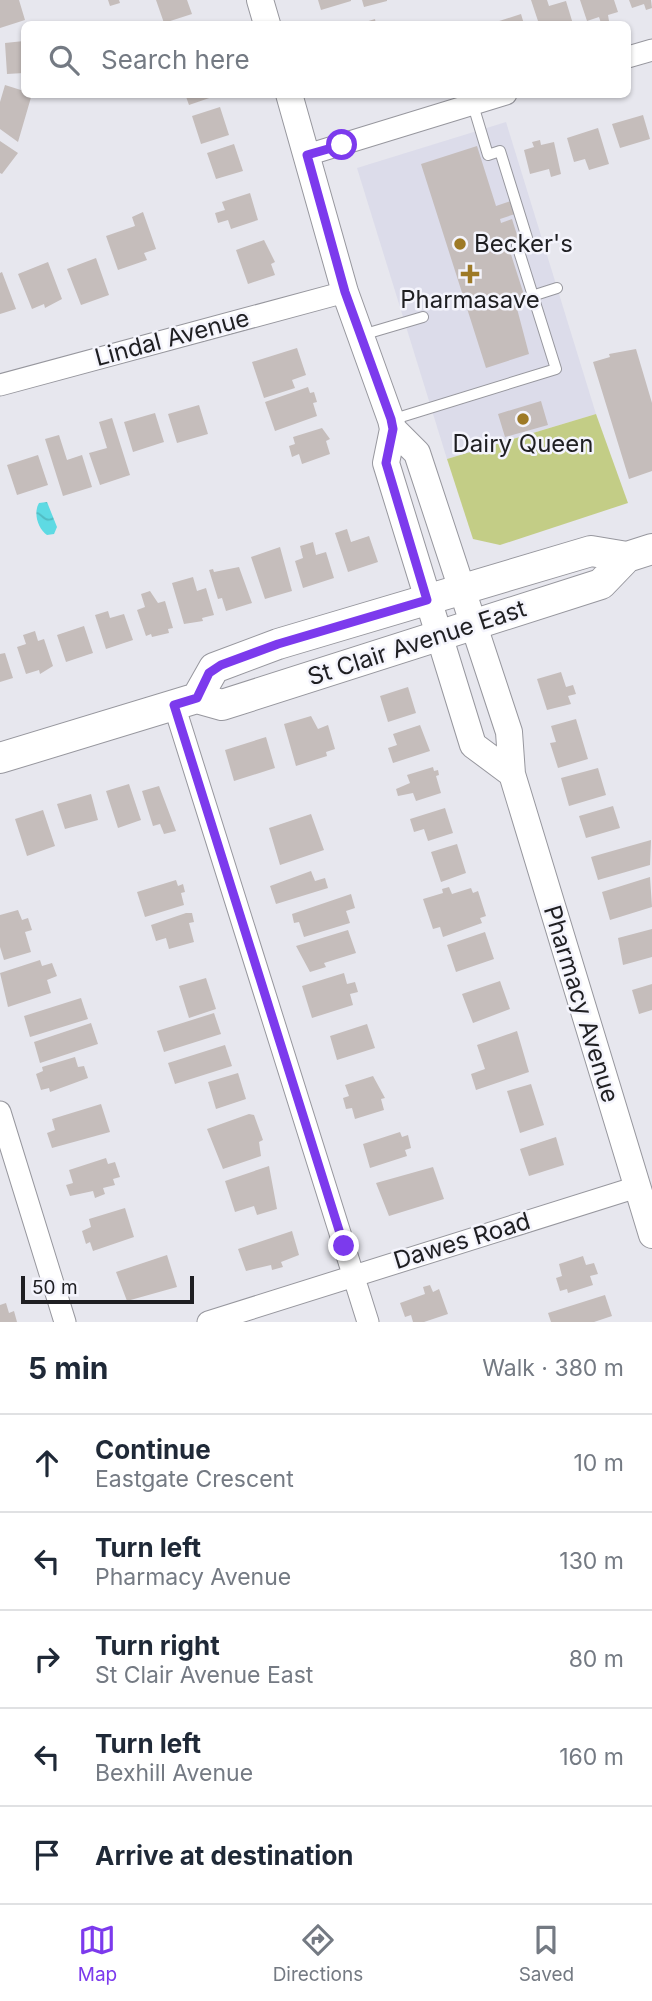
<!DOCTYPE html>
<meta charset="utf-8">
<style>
body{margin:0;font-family:Inter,sans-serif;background:#f2f2f3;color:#1f2937}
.scale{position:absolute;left:21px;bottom:18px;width:173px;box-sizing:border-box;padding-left:7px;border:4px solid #1f1f22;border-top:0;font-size:19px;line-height:24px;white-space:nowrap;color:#1f1f22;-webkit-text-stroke:5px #f4f4fc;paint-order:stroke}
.stop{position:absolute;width:21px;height:21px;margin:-16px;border:5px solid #7c3aed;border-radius:50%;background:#fff}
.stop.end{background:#7c3aed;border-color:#fff;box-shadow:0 2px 7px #0008}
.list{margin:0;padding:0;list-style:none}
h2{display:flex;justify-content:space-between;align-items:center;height:91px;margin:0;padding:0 28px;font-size:30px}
h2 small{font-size:23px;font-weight:400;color:#747a83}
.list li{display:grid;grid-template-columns:46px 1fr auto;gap:21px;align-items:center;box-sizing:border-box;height:98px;padding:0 28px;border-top:2px solid #e0e1e3}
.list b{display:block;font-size:26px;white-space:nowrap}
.list p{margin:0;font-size:23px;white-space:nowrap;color:#747a83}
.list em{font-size:23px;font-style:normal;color:#747a83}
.icon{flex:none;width:38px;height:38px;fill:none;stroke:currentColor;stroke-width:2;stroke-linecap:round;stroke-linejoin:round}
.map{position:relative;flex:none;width:652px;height:1322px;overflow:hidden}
.search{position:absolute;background:#fff;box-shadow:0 2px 5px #0004;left:21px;right:21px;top:21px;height:77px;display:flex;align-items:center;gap:18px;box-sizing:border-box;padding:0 24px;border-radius:10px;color:#747a83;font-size:26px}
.sheet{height:581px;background:#fff}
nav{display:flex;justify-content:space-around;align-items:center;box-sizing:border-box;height:98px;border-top:2px solid #e0e1e3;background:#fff;font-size:19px;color:#747a83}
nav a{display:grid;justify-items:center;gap:4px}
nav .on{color:#7c3aed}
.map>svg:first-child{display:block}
</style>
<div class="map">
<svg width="652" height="1322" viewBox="0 0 652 1322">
<defs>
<pattern id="water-waves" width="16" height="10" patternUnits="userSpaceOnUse" patternTransform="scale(1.75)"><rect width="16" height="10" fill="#5edae3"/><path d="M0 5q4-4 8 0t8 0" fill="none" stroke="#51bbc2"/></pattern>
</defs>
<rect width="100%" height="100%" fill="#e7e7ee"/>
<path fill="#dcdcea" d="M506,122L596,414L447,459L357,168Z"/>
<path fill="#c3cd86" d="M596,414L628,503L500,545L473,539L447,459Z"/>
<path fill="url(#water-waves)" d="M47,502L57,527L54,534L47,535C38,529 33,513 39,503Z"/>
<path fill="#c5bdbb" d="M0,0H19L25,20L0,28Z
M108,0H119L120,3L110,6Z
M156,0H187L192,14L164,23Z
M318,0H351V1L321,10Z
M362,0H387V1L364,7Z
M531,0H547L549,6L566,1L573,24H539Z
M580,0H614L618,12L608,15L609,21L601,23L599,17L587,21Z
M629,0H651L652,8L646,10L644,4L632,8Z
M521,14L524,24H490Z
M375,19L376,24H359Z
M24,41V73L7,74L5,43Z
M5,85L24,91V94H32L18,142L0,129V102Z
M185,94H218V95L189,105Z
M220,107L229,135L201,144L192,116Z
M643,115L650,139L620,148L612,124Z
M598,128L609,164L589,170L585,159L574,162L567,138Z
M540,140L541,145L554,142L561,174L551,177L549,169L530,174L524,150L534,147L532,142Z
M0,141L18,153L2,174L0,173Z
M234,144L243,171L216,179L207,153Z
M477,146L496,206L511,201L515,214L500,219L501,223L512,219L518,238L507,242L525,298L515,301L529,354L486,368L421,164Z
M250,193L258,220L231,229L228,220L218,223L215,213L225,210L222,202Z
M143,212L156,249L144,253L147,260L118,270L106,236L135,226L132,217Z
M264,240L275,262L271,264L275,275L248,284L236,250Z
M96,258L109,295L81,305L67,269Z
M48,262L62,299L45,308L44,304L32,309L18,274Z
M2,272L16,309L0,314V273Z
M297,348L306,375L292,380L295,388L264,398L252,362Z
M636,349L652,403V471L629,479L593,362L610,357L609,354Z
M308,387L310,393L314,392L317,402L313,403L317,416L275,431L265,402Z
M541,401L548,425L505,437L498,414Z
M199,405L208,434L177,443L168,414Z
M155,413L164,442L133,452L124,422Z
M112,418L130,475L100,485L89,453L107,448L99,422Z
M322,428L330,439L326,441L330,454L302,464L299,454L292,457L289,446L295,444L293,437Z
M59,435L67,460L82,455L92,487L63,496L45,439Z
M38,455L48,485L17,495L7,465Z
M347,529L351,542L369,536L378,562L348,572L335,533Z
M313,542L316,555L326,552L334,578L303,588L295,561L303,558L300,546Z
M280,547L292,591L265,599L251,557Z
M239,567L252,603L226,611L222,598L218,599L209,570L213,569L214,572Z
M193,577L197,591L206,588L214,615L202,618L203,621L184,624L172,583Z
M150,591L158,603L165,601L173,628L168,629L169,633L152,637L151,634L146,636L137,610L145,607L141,594Z
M108,611L110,618L124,614L133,640L106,649L95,615Z
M84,626L93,653L66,662L57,635Z
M35,631L38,641L44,639L53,666L40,674L39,670L26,674L17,647L26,644L23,635Z
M5,653L13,678L0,682V654Z
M561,672L566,687L573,685L576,694L568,696L571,704L547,710L537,679Z
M408,687L416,713L388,722L380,696Z
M311,716L318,729L328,725L335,749L326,752L327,756L296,766L284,724Z
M576,719L588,759L558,768L550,743L556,742L551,726Z
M420,725L430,751L393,763L388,748L397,745L393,734Z
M266,737L275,768L234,781L225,750Z
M433,767L434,771L438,770L439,775L436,776L441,793L416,801L413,793L398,796L396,789L410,783L407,775Z
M598,768L606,795L569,806L561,778Z
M129,784L141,820L118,828L106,791Z
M159,786L176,831L164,834L160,824L153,826L142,791Z
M91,794L98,820L65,829L57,804Z
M613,806L620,828L586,838L579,816Z
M445,808L453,833L428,841L424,829L414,832L410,819Z
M43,810L55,846L27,856L15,819Z
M311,814L324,850L280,865L269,828Z
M651,840L650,865L598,880L591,857Z
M457,844L466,873L441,882L431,852Z
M311,871L315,881L325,878L328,888L276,904L270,886Z
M650,877L652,907L610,920L602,892Z
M176,880L178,886L183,884L185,892L181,893L184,905L145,917L137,892Z
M449,887L452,894L471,888L473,893L478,891L486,916L480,918L482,923L443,937L440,927L433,929L423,899L443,893L442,889Z
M351,894L355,908L346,911L350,923L304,937L299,922L294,923L292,914Z
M18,910L22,920L28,918L32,930L25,932L31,952L4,960L0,947V915Z
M186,913H192L194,922L189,923L194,942L169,949L166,938L156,941L151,925Z
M652,929V957L623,965L618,938Z
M348,930L356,953L324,963L326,967L310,972L296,946Z
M485,932L494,959L456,972L447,945Z
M40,960L42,966L52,963L57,976L47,980L51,993L8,1007L0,973Z
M344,973L347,984L355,982L358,992L350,994L353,1005L312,1018L302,986Z
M206,978L216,1009L189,1018L179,986Z
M500,981L510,1009L473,1023L462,994Z
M652,984V1010L639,1014L632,990Z
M81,998L88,1019L30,1037L24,1016Z
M214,1013L221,1034L164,1052L157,1031Z
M91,1023L98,1044L40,1063L34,1042Z
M367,1024L375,1048L337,1060L330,1036Z
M517,1031L529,1072L476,1090L471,1074L485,1069L477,1045Z
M225,1045L232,1066L175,1084L168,1063Z
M75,1057L78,1067L84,1066L88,1078L50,1092L49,1088L41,1090L36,1074L43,1071L42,1067Z
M238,1073L246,1099L216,1109L208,1082Z
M373,1076L385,1098L381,1099L384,1110L355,1119L352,1108L346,1109L343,1098L349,1096L345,1085Z
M531,1084L544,1125L520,1133L507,1091Z
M101,1104L110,1132L52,1148L47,1133L55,1130L52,1119Z
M249,1114L254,1115L263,1140L259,1142L261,1156L223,1169L207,1129Z
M400,1132L402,1137L408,1135L411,1148L405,1150L407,1156L370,1168L363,1144Z
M556,1137L564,1165L529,1176L520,1149Z
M106,1158L108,1164L115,1162L120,1177L113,1179L115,1185L103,1188L105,1194L95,1198L93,1191L70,1196L66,1185L73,1183L69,1170Z
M269,1166L277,1209L257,1215L254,1206L235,1212L225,1181Z
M433,1167L444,1199L389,1216L376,1183Z
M125,1208L134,1237L93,1251L90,1242L86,1244L82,1231L91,1227L89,1219Z
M292,1231L299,1255L281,1262L283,1267L272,1270L271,1265L246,1271L238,1249Z
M167,1255L177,1287L127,1301L116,1272Z
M583,1256L586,1265L594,1263L598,1274L590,1276L593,1285L568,1293L567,1289L560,1291L556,1278L562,1276L559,1264Z
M430,1285L433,1292L439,1289L448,1314L424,1322H413L411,1315L405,1317L400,1303L425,1294L423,1287Z
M605,1295L612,1316L594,1322H551L548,1313Z
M6,1303L9,1313L14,1311L17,1322H0V1305Z"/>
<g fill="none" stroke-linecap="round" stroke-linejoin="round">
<defs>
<path id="service" d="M532,296L557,288
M362,335L423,317
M391,420L556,369L517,245L528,241L500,151L488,155L473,105"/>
<path id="minor" d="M628,57L652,50
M307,155L506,94
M0,385L345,292
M174,705L368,1322
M0,1112L65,1322
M208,1322L637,1187"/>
<path id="tertiary" d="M260,0L267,24
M289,94L345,292L391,420L393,429L386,463L473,745L512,774
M393,429L417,453L509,732L512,774L652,1235"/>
<path id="secondary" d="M197,698L214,668L278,644L591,551L627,557L652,549
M0,758L197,698L222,705L601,584L627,557"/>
</defs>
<use href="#service" stroke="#97979e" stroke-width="12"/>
<use href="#minor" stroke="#97979e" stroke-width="23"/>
<use href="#tertiary" stroke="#97979e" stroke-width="28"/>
<use href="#secondary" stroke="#97979e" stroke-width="32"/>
<use href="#service" stroke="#fff" stroke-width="10"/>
<use href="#minor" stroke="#fff" stroke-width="21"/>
<use href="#tertiary" stroke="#fff" stroke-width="26"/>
<use href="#secondary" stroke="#fff" stroke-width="30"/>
</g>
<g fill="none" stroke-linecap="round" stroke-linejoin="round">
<path stroke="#7c3aed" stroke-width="9" d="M342,145L307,155L345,292L391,419L393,429L386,463L427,600L278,644L221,665L209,673L197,698L174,705L344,1246"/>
</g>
<g fill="#9e7a26" stroke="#f4f4fc" stroke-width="2.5">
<circle cx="460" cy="244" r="7"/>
<path d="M466.5 263.5h7v7h7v7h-7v7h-7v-7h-7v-7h7z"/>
<circle cx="523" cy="419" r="7"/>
</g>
<g text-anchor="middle" stroke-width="5" stroke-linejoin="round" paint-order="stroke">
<g font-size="24" fill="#1f1f22" stroke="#f4f4fc">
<text x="474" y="252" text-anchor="start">Becker's</text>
<text x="470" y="308">Pharmasave</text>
<text x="523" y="452">Dairy Queen</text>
</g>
<g font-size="24" fill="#1f1f22" stroke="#f4f4fc">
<text transform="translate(172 338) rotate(-15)" y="8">Lindal Avenue</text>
<text transform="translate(417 643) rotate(-18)" y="8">St Clair Avenue East</text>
<text transform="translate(581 1004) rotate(73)" y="8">Pharmacy Avenue</text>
<text transform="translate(462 1241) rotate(-17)" y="8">Dawes Road</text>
</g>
</g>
</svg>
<div class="scale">50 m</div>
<div class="stop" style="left:342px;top:145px"></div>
<div class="stop end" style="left:344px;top:1246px"></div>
<div class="search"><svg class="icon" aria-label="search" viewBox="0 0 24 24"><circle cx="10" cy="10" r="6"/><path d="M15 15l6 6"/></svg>Search here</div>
</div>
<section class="sheet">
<h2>5 min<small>Walk · 380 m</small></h2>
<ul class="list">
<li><svg class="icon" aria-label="ahead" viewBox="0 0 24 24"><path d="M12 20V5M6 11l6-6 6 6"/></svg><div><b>Continue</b><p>Eastgate Crescent</p></div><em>10 m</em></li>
<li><svg class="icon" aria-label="left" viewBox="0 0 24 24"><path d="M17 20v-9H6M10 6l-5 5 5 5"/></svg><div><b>Turn left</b><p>Pharmacy Avenue</p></div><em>130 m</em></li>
<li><svg class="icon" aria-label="right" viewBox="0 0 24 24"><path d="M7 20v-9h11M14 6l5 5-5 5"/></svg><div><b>Turn right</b><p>St Clair Avenue East</p></div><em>80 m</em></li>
<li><svg class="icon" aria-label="left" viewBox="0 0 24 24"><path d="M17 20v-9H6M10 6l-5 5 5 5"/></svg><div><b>Turn left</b><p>Bexhill Avenue</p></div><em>160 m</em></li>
<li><svg class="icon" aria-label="arrive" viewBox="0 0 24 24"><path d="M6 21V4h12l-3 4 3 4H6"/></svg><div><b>Arrive at destination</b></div></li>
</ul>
</section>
<nav>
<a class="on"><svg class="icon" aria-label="map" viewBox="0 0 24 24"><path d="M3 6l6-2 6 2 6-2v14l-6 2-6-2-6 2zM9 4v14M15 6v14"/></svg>Map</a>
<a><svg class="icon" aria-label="directions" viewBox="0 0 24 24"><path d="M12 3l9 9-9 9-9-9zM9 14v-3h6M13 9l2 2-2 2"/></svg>Directions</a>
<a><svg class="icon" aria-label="saved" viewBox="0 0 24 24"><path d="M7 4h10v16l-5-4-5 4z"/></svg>Saved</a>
</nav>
